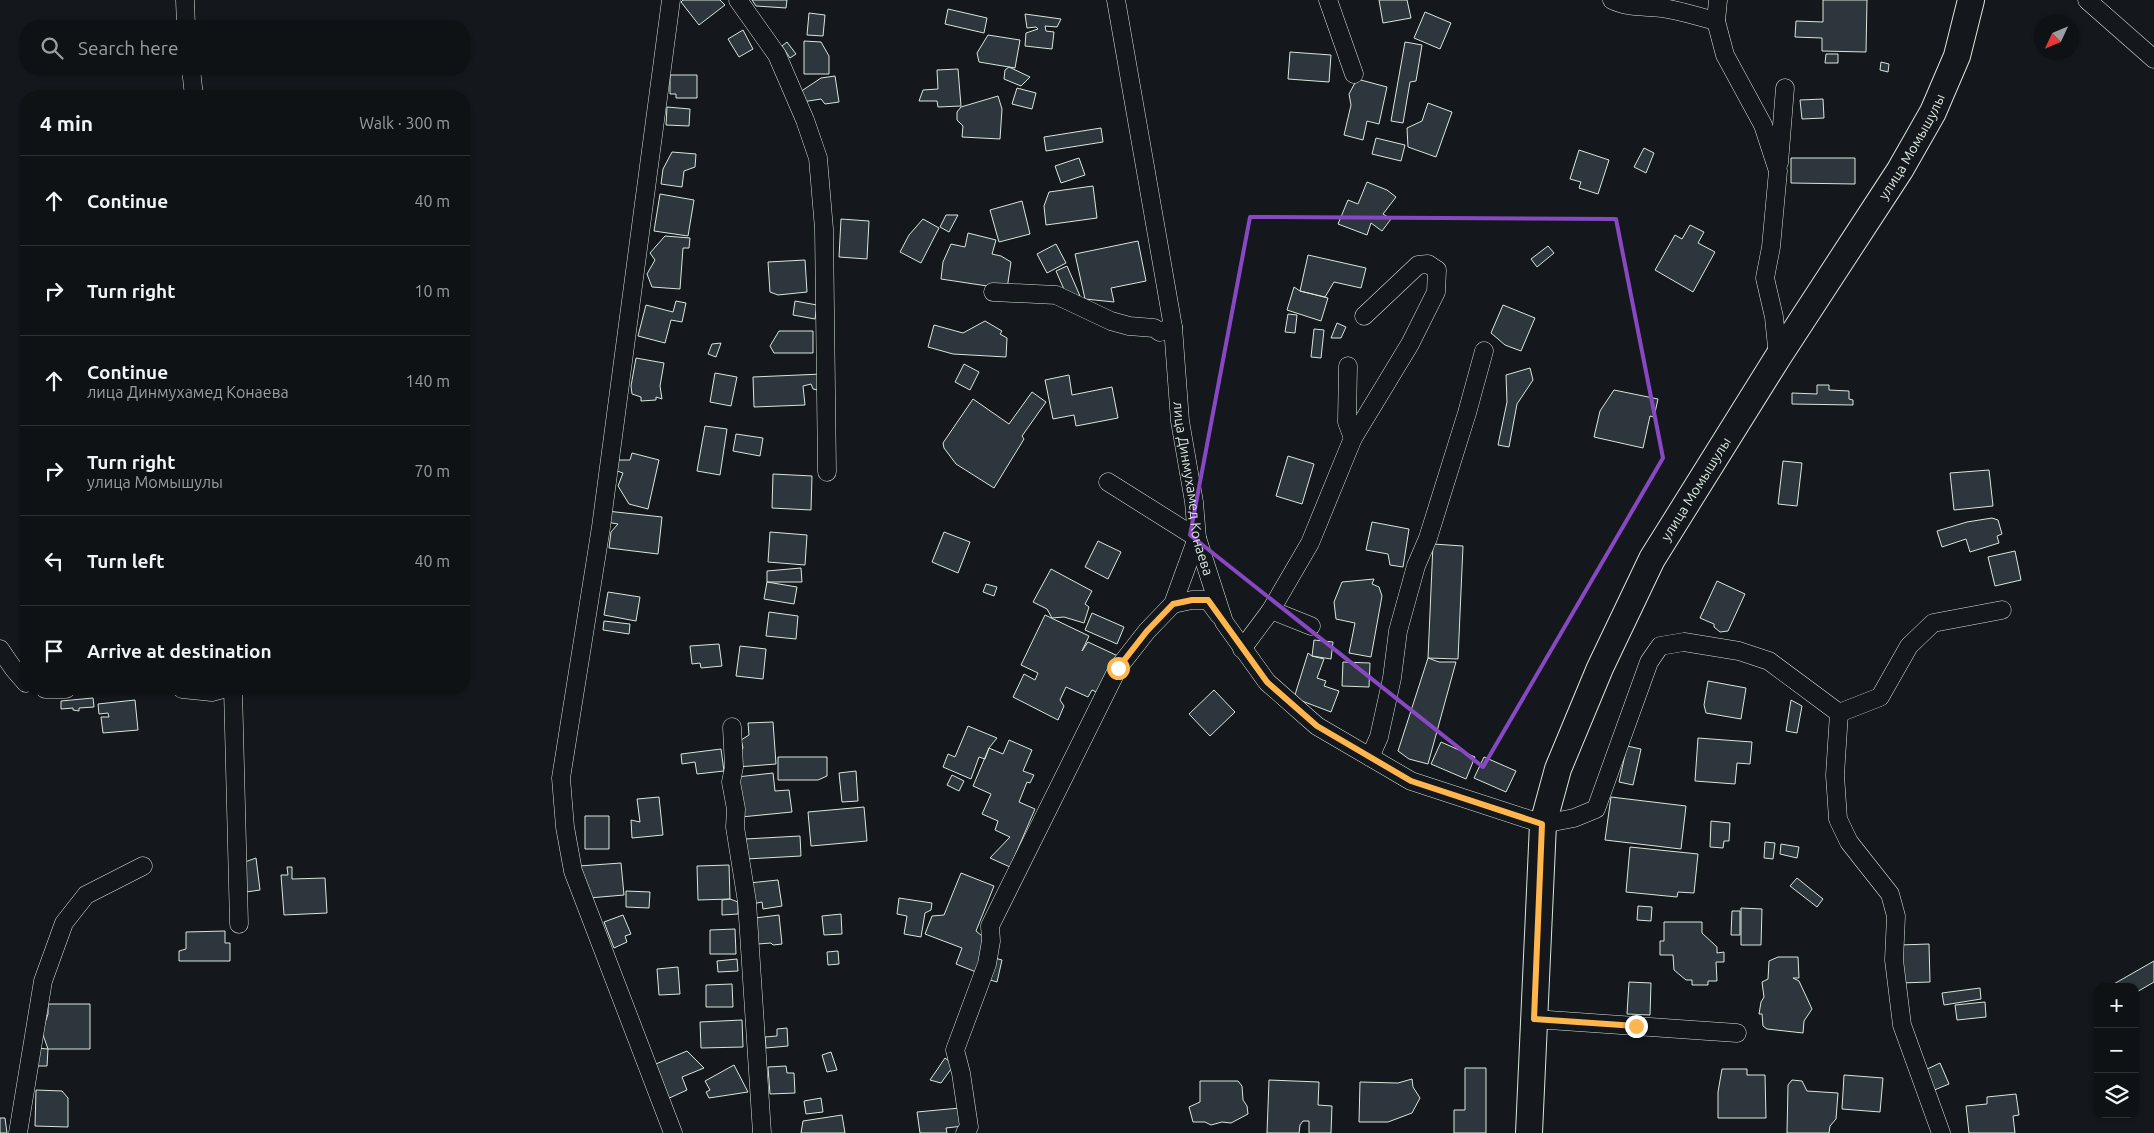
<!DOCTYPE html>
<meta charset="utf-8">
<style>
body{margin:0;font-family:Ubuntu,sans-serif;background:#1d2022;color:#f1f3f6}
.controls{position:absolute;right:15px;bottom:15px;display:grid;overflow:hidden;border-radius:10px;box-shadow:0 1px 4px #0004}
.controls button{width:45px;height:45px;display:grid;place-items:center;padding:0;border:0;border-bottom:1px solid #2f3234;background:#0f1215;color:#f1f3f6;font:25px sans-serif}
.compass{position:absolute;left:2034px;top:15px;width:45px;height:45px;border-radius:50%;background:#0f1215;box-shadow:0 1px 4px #0004;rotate:226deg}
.stop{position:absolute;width:15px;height:15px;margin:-11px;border:4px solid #ffb74d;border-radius:50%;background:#fff}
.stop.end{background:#ffb74d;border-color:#fff;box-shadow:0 1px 5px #0008}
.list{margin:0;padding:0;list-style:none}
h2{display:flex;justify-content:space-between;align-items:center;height:65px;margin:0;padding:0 20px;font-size:21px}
h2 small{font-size:16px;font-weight:400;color:#9b9ea0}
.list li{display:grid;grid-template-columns:32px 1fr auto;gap:15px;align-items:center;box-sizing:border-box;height:90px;padding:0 20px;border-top:1px solid #2f3234}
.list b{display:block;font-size:19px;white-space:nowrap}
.list p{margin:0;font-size:16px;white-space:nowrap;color:#9b9ea0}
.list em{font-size:16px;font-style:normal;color:#9b9ea0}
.icon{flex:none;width:28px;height:28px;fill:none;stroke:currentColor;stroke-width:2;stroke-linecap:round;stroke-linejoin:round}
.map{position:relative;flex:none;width:2154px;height:1133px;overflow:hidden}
.search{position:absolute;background:#0f1215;box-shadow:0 1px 4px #0004;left:20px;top:20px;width:450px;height:55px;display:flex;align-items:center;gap:12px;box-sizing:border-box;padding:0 18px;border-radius:20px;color:#9b9ea0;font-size:19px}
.panel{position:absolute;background:#0f1215;box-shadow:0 1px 4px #0004;left:20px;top:90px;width:450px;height:605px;border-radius:20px}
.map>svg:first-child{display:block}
</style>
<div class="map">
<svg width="2154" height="1133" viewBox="0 0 2154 1133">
<rect width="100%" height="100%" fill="#14181c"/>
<path fill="#2c363c" stroke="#d8e6dc" d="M683,0H720L725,5L699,25L681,2Z
M752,0H787L786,8L756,6Z
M1379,0H1407L1411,18L1383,23Z
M1823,0H1867L1866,52L1822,51V38L1795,37L1796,21L1823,22Z
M948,9L987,18L984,33L945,24Z
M1425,12L1451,23L1440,49L1414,38Z
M809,13L825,15L823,36L807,35Z
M1025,14L1061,19L1057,27L1045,26L1046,31L1054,32L1052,49L1025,46L1026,33L1038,29L1036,27L1027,28Z
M743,30L753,49L739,57L728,39Z
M988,35L1020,40L1015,68L979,62L977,53Z
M804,41L821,42L829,56V74H804Z
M787,42L796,54L790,58L782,46Z
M1405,42L1422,45L1416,81L1410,82L1403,123L1391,121Z
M1290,52L1331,55L1329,82L1288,79Z
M1826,54H1838V63H1825Z
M1881,62L1889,64L1888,72L1880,70Z
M1009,67L1030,77L1021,86L1004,79L1005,70Z
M958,69L961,106L938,107L937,101H919L923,90L938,89L937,70Z
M670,75H697V98H676V94H670Z
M835,76L839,102L825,104L821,99L802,102L797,94L821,78Z
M1357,79L1387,87L1379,124L1367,121L1363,140L1344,135L1351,105L1349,94Z
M1017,88L1036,93L1032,109L1012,104Z
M998,96L1002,109L1000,139L962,137L963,126L957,120V112L961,107Z
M1823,99L1824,118L1802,119L1800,100Z
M1428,103L1452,112L1436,157L1408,147L1407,128L1422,121Z
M667,107L690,109L689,126L666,125Z
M1101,128L1103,142L1046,151L1044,137Z
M1376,138L1405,145L1401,161L1372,154Z
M1644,148L1654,153L1646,173L1634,167Z
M1579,150L1609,160L1598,194L1579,188L1581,182L1570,179Z
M672,152L696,154L695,167L684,171L682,187L661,184L663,169Z
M1079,158L1085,175L1061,183L1055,166Z
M1791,158H1855V184L1791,183Z
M1367,182L1387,190L1396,197L1383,214L1391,219L1382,231L1371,223L1367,235L1338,224L1348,200L1358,204Z
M1093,186L1097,218L1046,225L1044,206L1049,192Z
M660,194L694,200L688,236L654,231Z
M1022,201L1030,234L999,242L990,210Z
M946,215H958L949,232L940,227Z
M841,219L869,221L867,259L839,257Z
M923,219L939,228L921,263L900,252L909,235Z
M1690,225L1704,232L1698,243L1715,252L1693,292L1655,270L1675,235L1682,239Z
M968,233L996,240L992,254L1001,256L1011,262L1007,289L941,279L943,262L951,244L965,247Z
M665,236L690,238L689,248H683L680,289L652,287L647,274L655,260L650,253Z
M1138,241L1146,281L1111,288L1114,302L1085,299L1075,254Z
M1056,244L1066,263L1047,273L1037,254Z
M1548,246L1554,253L1537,267L1531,259Z
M1308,255L1366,268L1361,288L1334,282L1325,297L1300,291Z
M805,260L807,292L778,295L770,292L768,262Z
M1067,266L1080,296L1066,294L1056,271Z
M1294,287L1300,291L1328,298L1321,321L1287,310Z
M676,301L686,303L682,322L671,320L665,343L638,336L646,305L673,312Z
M795,301L817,305L815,319L793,315Z
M1503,305L1535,318L1521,351L1505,345L1491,333Z
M1288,314L1297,315L1295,333L1285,332Z
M985,321L1002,331L1000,334L1007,338L1006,357L953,354L928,347L934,325L963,333Z
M1337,323L1346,327L1341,338H1331Z
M1314,329L1324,330L1321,358L1311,357Z
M779,331H813V353H774L770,346Z
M721,343L716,357L708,354L712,344Z
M636,358L664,363L660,386L662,399L656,397V400L641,401V397L632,394L631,386Z
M964,364L979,372L970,390L955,382Z
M1530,368L1533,380L1517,404L1509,447L1498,445L1507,402L1506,375Z
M715,373L737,377L731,406L710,402Z
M822,374L823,391L813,389L811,384L803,386L805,405L754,407L753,377Z
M1069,375L1072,395L1112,387L1118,418L1076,426L1074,415L1053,419L1045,380Z
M1817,385H1829V390L1849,391V399L1853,400V405L1792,404V393L1817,394Z
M1614,390L1658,399L1654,417L1650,416L1643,448L1594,437L1600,411Z
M1032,392L1046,402L1022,436L1024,439L994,488L956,464L944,448L943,443L973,399L1009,424Z
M705,426L727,429L720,475L697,471Z
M736,434L763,438L760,456L733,451Z
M632,453L659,460L648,509L629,504L618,486L623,473L614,470L618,460H630Z
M1288,456L1314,464L1302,504L1276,496Z
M1783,461L1802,463L1797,506L1778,504Z
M1989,470L1993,506L1954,510L1950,473Z
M773,474L812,476L811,510L772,508Z
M607,511L662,517L658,554L609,548L611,532L618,524L606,522Z
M1992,518L1998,520L2002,534L1997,536L1999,543L1970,552L1966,539L1942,547L1937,531L1967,522Z
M1372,522L1409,529L1403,567L1390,565L1388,554L1366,550Z
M770,532L807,535L805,565L768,562Z
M944,532L970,542L958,573L932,562Z
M1098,541L1121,552L1108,579L1085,567Z
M1433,544L1463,546L1458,659L1428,658Z
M2015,551L2021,580L1995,586L1988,557Z
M801,568L802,582H767V571Z
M1051,569L1092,591L1085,604L1089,607L1084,623L1064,617L1052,618L1047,609L1033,602Z
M1374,579L1372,584L1379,587L1382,596L1371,657L1349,653L1355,623L1336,619L1334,602L1342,582Z
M1717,581L1745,594L1728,631L1720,632L1714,627V624L1700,618Z
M767,582L797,587L794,604L764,599Z
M986,584L997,587L994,596L983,592Z
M608,592L640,597L636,621L604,615Z
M769,612L798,616L796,639L766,636Z
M1092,613L1124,627L1117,644L1085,630Z
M1045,615L1089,636L1082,651L1088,642L1118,656L1101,694L1092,690L1088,697L1066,687L1060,700L1064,706L1058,720L1013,697L1024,674L1035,680L1038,673L1021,665Z
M604,621L630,624L629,634L603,630Z
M1314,640L1333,642L1331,659L1312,656Z
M719,644L722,666L701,668L700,663L692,664L690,646Z
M740,646L766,649L763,679L736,676Z
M1308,653L1312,656L1324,659L1317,678L1326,681L1324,686L1339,691L1331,712L1294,698Z
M1428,658L1439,662H1456L1428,764L1409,759L1398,751Z
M1343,662L1370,663L1369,687L1342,686Z
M1708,681L1746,688L1741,719L1706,713L1704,705Z
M1214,690L1235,712L1210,736L1189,714Z
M93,698L94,707L79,708V711L73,710V708L61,709V701Z
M135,700L138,730L103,733L101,717H109L108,713L99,714L98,704Z
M1791,700L1802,706L1797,733L1786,731Z
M773,722L776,764L737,767L736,757L743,748L741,740L749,735L748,723Z
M968,726L997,738L989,748L985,759L979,757L971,779L943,767L948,754L955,757Z
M1698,738L1752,742L1750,764L1737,763L1735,784L1695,781Z
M1009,740L1032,750L1023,771L1034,775L1030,783L1027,782L1019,802L1035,809L1010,867L990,858L1010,837L995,830L998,821L982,814L991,794L973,786L989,748L1003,754Z
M1441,742L1475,757L1466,779L1431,764Z
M1627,746L1641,749L1633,785L1619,782Z
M721,749L724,771L697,774L695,762L682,764L681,754Z
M778,757H827V776L818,780H778Z
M1484,757L1516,771L1506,792L1474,778Z
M856,771L858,801L842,802L839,773Z
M773,773L775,791L789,790L792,812L741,817L737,777Z
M952,775L964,781L959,791L947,785Z
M659,797L663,835L632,838L631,820L640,822L637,799Z
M1611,797L1686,806L1681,849L1605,840Z
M864,807L867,841L811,846L808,812Z
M585,816H609V849H585Z
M1711,821L1730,823L1729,841H1724L1723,848L1710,847Z
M800,836L801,856L746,859L745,839Z
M1765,842L1775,843L1773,859L1764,858Z
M1781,844L1799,847L1797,858L1780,854Z
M1630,847L1698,854L1694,893L1678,892L1677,897L1626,892Z
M256,858L260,890L246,892L242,863Z
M621,863L624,895L589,898L579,866Z
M729,865L730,899L698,900L697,866Z
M287,867H292V879L325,878L327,913L284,915L281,875H288Z
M961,873L994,886L976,931L988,941L976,972L956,964L962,948L925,934L932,916L944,915Z
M1797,878L1823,899L1817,907L1790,886Z
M778,880L782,906L763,909L762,902L752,904L749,883Z
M626,891L650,892L649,908L626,907Z
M899,898L932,903L931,910L925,913L921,937L904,934L907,916L897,914Z
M730,899L738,902V914L722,915V900Z
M1638,906L1652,907L1651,921L1637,920Z
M1741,908L1762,909L1761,945H1741Z
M1732,911H1740V935H1731Z
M841,914L842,934L824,935L822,916Z
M623,915L631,934L625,936L627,942L614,948L604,922Z
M779,915L782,944L773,945L771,943L758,944L755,918Z
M1664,922H1702V933L1717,947V953L1724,952V962H1716L1717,981H1708V985H1692V980H1686L1674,970L1673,955H1660V941H1664Z
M735,929L736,954H710V930Z
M225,931V943H230V961H179V951L186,949V932Z
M1929,944L1930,982L1900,983L1899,945Z
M838,951L839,964L828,965L827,952Z
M991,957L1002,960L997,982L987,979Z
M1778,957H1798L1799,978H1793L1799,981L1812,1009L1804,1021L1803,1033L1767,1029L1763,1026L1762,1014H1759L1761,1002L1764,997L1762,982L1768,979L1769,961Z
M737,959L738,971L718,972L717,961Z
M2154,961V982L2135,993V987H2114L2112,985Z
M678,967L680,994L659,995L657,969Z
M1629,982L1651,983L1650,1015L1627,1014Z
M732,984L733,1007H706V985Z
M1980,988L1981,999L1944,1005L1942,993Z
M1985,1002L1986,1017L1957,1020L1955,1005Z
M48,1004H90V1049H48L42,1032L48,1014Z
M742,1020L743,1047L701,1048L700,1022Z
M787,1028L788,1046L766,1048L765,1037L777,1036V1029Z
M36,1048L48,1049L47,1066H35Z
M687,1051L704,1068L682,1077L687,1090L665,1100L651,1066Z
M831,1052L837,1070L827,1072L822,1055Z
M945,1058L954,1065L941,1083L930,1080Z
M1940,1063L1949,1084L1932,1091L1923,1071Z
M734,1065L748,1092L709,1098L706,1092L710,1090L705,1081Z
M786,1066L787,1073H794L795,1093L770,1094L768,1067Z
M1465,1068H1486V1133H1454V1110H1465Z
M1722,1069H1747V1075H1765L1766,1118H1718V1092Z
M1844,1075L1883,1078L1880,1112L1842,1109Z
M1412,1079L1413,1087L1420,1098L1412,1113L1388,1122H1359L1360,1082L1398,1083Z
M1269,1080L1319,1082L1318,1105L1332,1106L1331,1133H1309V1121H1303L1300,1125L1299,1133H1267Z
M1792,1080L1802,1081L1807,1091L1838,1093L1836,1119L1830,1126L1829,1133H1787L1788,1085Z
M1200,1081H1238L1242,1086L1243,1100L1247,1106L1248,1114L1231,1123L1222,1122L1211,1125L1205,1122H1193L1189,1107L1200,1102Z
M36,1090L62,1091L68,1098V1127L35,1126Z
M2016,1094L2019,1115L2013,1116L2015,1133H1969L1966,1106L1987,1104V1097Z
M821,1098L823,1112L806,1114L804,1101Z
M960,1108L963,1126L946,1128L947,1133H920L917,1112Z
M842,1115L845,1133H801L803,1121Z
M0,1118H5L7,1133H0Z"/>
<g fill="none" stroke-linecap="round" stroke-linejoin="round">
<defs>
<g id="street">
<path d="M185,0L186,26"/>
<path d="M671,0L601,527L561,778L565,827L573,871L673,1133"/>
<path d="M738,0L777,55L805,120L818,158L824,229L827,472"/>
<path id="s1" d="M1116,0L1173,327L1180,421L1194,502L1197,538L1224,622L1267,682L1317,726L1411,781L1543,824L1574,818L1596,809L1649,662L1660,646L1684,642L1739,651L1769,661L1839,713L1835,775L1838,819L1849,842L1890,894L1896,916L1894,960L1902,1025L1941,1133"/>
<path d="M1328,0L1354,74"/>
<path d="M1612,0C1628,8 1645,6 1662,8C1680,10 1698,17 1716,21"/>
<path d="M1718,0L1716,21L1725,55L1763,125L1778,171L1771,247L1765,278L1774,317L1778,357"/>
<path d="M2087,0L2154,59"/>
<path d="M191,69L194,96"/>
<path d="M1779,163L1785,88"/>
<path d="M993,292L1056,295L1111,321L1129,326L1154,328L1160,332L1173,327"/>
<path d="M1348,366L1347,422L1353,438"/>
<path d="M1173,604L1192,600H1208L1219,615"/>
<path d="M1271,610L1311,626"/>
<path d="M0,649L13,668L26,683"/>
<path d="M1242,649L1271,610L1310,543L1353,438L1410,344L1436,292L1437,270L1428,264L1418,265L1364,316"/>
<path d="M45,689H66"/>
<path d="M182,689L212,692L223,689"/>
<path d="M233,689L239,924"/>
<path d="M1839,713L1880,697L1909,646L1933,623L2002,610"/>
<path d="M732,727L734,767L731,782L736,809L735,827L747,902L762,1133"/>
<path d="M1370,757L1379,737L1392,678L1398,631L1416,566L1428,538L1467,413L1484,351"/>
<path d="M1534,1019L1737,1033"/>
<path d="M18,1133L43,981L64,923L86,895L143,866"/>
<path d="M965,1133L969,1127L961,1073L955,1050L987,964L991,941L990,926L1118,668L1147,631L1173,604L1197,538L1108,482"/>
</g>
<g id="primary">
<path id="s2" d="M1529,1133L1543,824L1558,769L1600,668L1652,559L1778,357L1900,170L1933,112L1957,56L1971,0"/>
</g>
</defs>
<use href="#street" stroke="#d8e6dc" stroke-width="19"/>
<use href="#primary" stroke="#d8e6dc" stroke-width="28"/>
<use href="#street" stroke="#14181c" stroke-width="18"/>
<use href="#primary" stroke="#14181c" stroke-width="26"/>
</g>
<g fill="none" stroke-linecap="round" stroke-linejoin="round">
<path stroke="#ffb74d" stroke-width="6" d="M1118,668L1147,631L1173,604L1192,600H1208L1267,682L1317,726L1411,781L1542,824L1534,1019L1636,1026"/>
</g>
<path fill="none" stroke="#8948c3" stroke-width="4" stroke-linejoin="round" d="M1250,217L1616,219L1663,458L1483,767L1190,535Z"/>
<g text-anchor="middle" stroke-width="4" stroke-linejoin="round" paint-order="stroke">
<g font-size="14" fill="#d8e6dc" stroke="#14181c">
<text dy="5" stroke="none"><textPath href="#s2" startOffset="1084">улица Момышулы</textPath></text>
<text dy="5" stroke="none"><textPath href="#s1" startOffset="495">лица Динмухамед Конаева</textPath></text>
<text dy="5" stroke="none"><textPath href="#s2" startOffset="679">улица Момышулы</textPath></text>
</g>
</g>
</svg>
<div class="controls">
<button>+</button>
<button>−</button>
<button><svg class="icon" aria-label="layers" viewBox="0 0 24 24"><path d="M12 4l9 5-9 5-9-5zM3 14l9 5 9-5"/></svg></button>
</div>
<svg class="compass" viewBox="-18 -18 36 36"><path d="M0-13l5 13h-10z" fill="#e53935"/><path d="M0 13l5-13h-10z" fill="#9b9ea0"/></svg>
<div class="stop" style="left:1118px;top:668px"></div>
<div class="stop end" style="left:1636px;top:1026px"></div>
<div class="search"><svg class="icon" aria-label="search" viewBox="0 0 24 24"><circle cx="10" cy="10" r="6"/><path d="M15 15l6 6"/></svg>Search here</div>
<section class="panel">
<h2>4 min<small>Walk · 300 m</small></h2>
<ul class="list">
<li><svg class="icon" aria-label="ahead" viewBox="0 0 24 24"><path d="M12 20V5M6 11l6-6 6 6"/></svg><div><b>Continue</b></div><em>40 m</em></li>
<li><svg class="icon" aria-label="right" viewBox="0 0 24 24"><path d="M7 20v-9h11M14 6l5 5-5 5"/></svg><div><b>Turn right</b></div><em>10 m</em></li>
<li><svg class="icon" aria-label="ahead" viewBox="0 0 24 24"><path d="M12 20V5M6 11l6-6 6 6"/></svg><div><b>Continue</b><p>лица Динмухамед Конаева</p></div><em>140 m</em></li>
<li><svg class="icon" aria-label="right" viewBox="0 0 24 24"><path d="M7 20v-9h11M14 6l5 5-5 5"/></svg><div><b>Turn right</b><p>улица Момышулы</p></div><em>70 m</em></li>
<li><svg class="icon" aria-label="left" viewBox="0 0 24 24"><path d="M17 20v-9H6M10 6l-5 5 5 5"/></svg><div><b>Turn left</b></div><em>40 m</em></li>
<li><svg class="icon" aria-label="arrive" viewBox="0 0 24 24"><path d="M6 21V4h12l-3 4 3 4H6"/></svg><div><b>Arrive at destination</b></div></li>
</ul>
</section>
</div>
